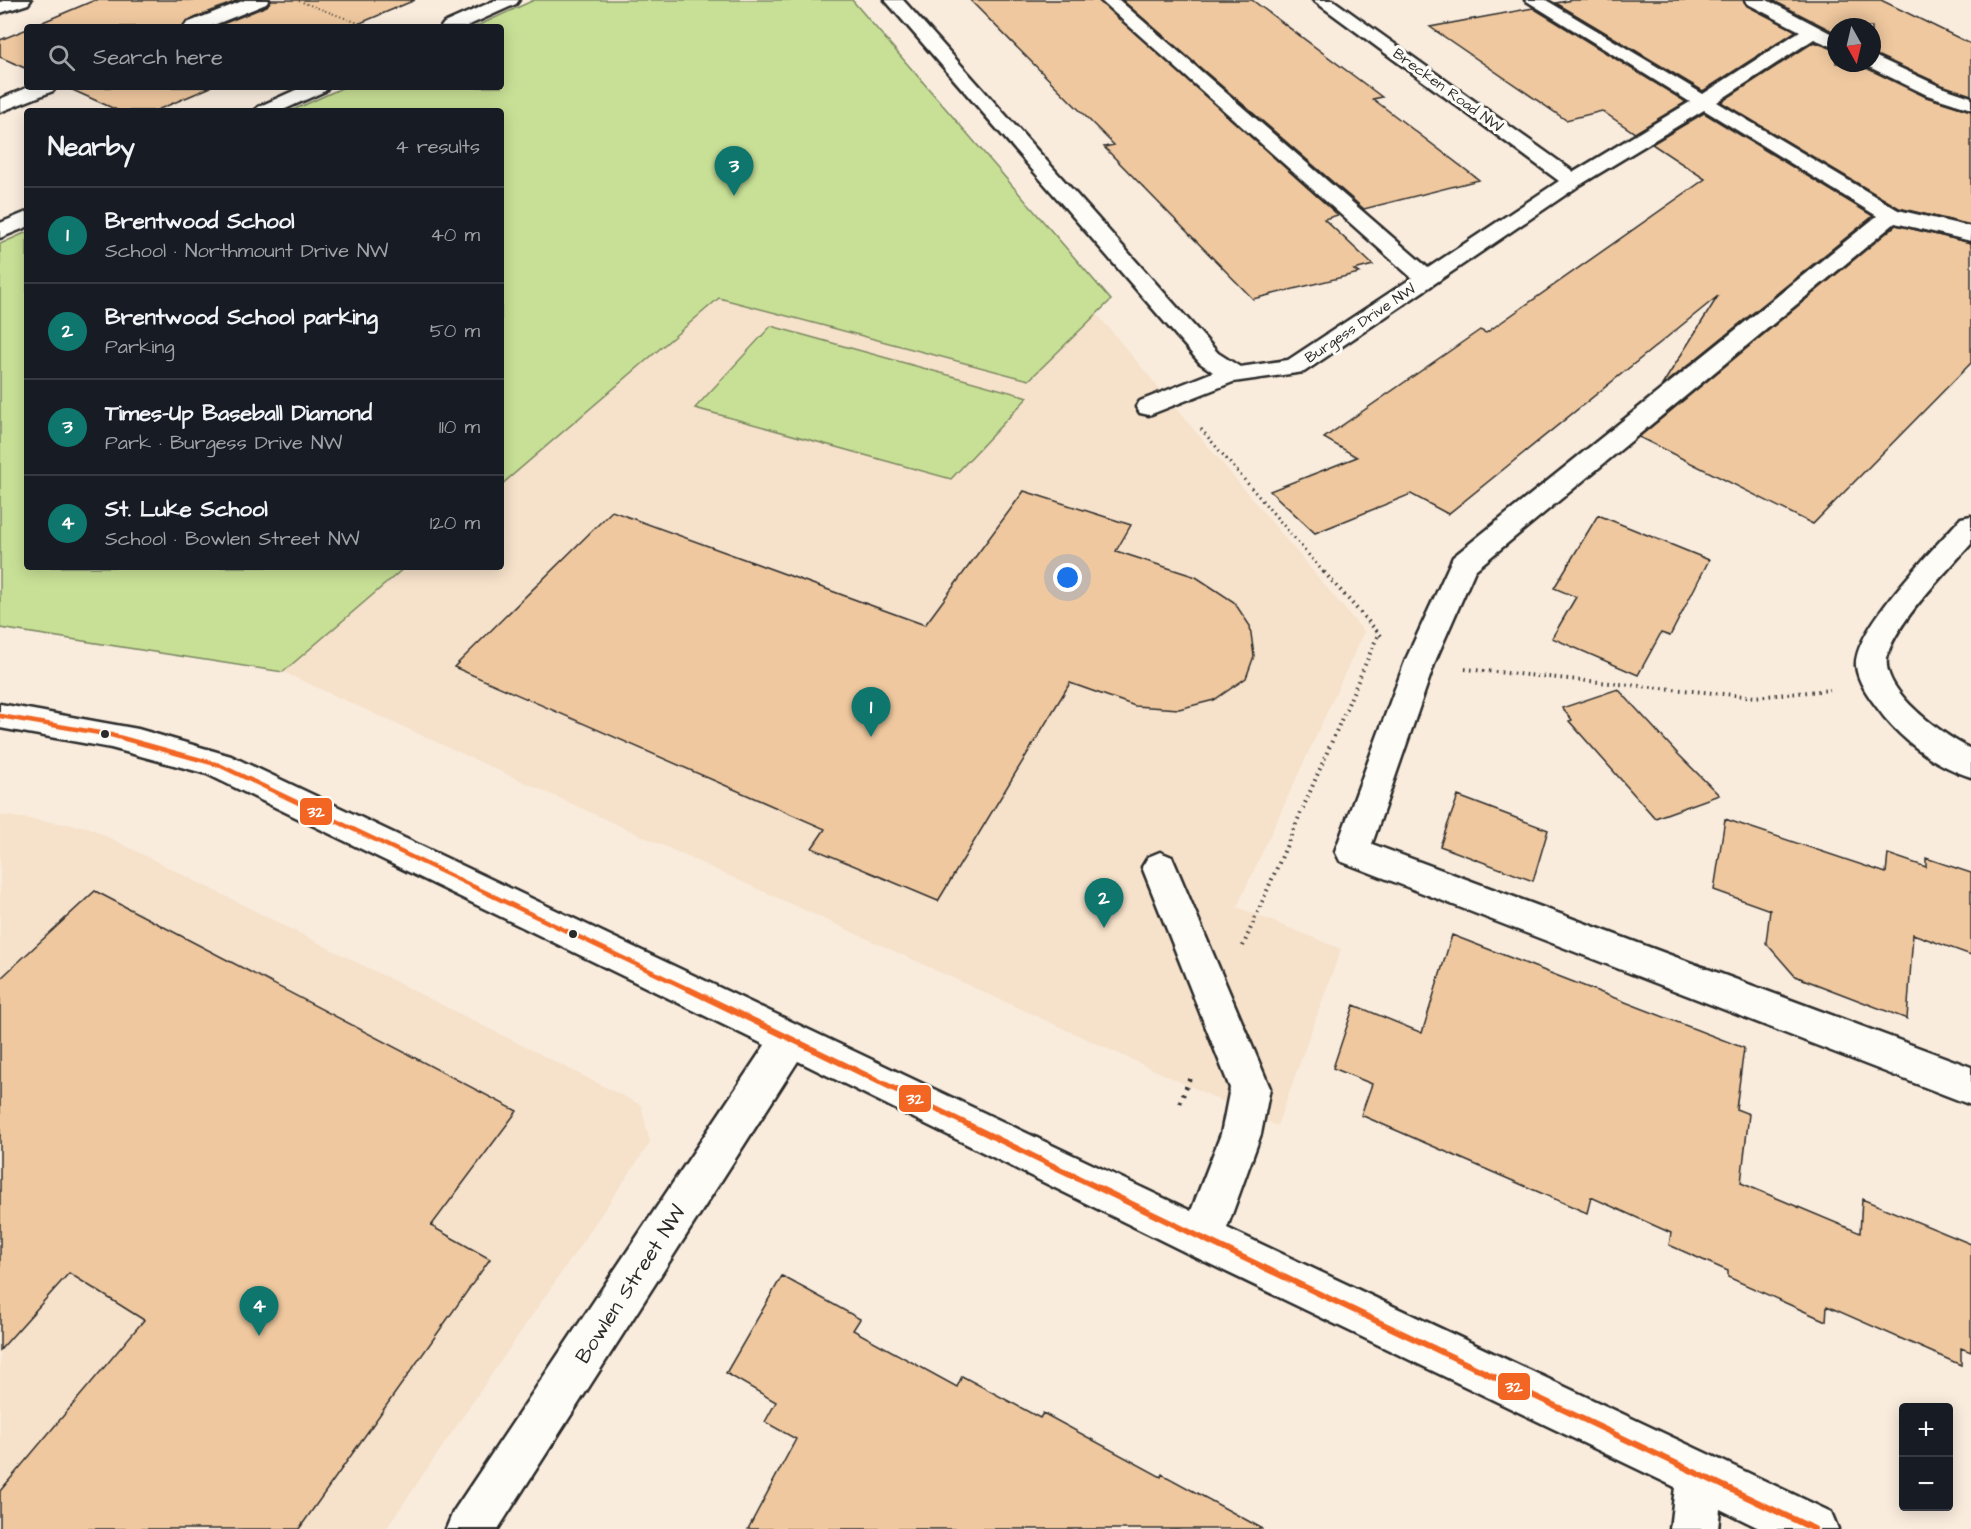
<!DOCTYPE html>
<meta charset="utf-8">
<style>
body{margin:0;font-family:"Architects Daughter",sans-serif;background:#242831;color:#f1f3f6}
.controls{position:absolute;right:18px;bottom:18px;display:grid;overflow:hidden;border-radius:6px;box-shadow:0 3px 15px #0003}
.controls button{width:54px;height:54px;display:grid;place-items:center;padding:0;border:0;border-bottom:2px solid #363941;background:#171b24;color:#f1f3f6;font:30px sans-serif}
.compass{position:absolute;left:1827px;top:18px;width:54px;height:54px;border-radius:50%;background:#171b24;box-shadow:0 3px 15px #0003;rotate:172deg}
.you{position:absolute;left:1068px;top:578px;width:21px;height:21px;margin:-15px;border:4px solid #fff;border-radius:50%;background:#1a73e8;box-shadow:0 0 0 9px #1a73e833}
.badge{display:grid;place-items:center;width:39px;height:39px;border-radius:50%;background:#0f766e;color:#fff;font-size:20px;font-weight:700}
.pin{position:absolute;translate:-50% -50px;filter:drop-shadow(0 2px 3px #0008)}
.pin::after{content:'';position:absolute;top:32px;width:21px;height:18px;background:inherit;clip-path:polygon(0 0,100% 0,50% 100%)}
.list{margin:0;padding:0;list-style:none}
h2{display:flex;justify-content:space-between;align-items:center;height:78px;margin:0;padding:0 24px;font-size:26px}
h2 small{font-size:20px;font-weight:400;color:#9ea1a6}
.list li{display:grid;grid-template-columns:39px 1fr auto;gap:18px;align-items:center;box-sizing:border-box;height:96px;padding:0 24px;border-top:2px solid #363941}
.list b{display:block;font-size:22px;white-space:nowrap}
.list p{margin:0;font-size:20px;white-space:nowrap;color:#9ea1a6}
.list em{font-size:20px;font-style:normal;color:#9ea1a6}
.icon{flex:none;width:33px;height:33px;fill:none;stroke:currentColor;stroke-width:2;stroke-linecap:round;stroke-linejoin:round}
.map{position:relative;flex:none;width:1971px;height:1529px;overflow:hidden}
.search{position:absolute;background:#171b24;box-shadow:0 3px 15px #0003;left:24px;top:24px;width:480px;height:66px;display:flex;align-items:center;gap:15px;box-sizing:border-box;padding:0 21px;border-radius:6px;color:#9ea1a6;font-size:22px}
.panel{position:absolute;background:#171b24;box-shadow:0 3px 15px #0003;left:24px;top:108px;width:480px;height:462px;border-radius:6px}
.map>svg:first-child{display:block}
</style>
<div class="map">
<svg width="1971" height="1529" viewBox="0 0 1971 1529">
<rect width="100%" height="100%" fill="#f9ecdd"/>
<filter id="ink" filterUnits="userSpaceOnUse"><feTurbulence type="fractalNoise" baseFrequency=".0167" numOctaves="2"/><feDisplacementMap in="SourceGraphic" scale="12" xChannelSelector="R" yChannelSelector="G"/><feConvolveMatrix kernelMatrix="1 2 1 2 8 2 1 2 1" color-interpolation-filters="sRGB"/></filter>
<g filter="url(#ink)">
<path fill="#f6e1ca" d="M719,298L1029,380L1097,314L1364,632L1237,907L1341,949L1277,1126L283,672L405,567H501V485Z
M0,815L88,827L641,1105L650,1143L386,1529H0Z"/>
<path fill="#c8e096" stroke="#7a8660" stroke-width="1.5" d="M534,0H852L1111,300L1029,380L719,298L501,485V111H291L344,87H501V27H475Z
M27,232V567H405L283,672L0,628V244Z
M771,326L1028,397L951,479L695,408Z"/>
<path fill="#efc89f" stroke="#2b2b2b" stroke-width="1.5" d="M95,0H239L186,21L182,27H31Z
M271,0H415L351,27H215L267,6Z
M970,0H1098L1338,215L1324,219L1373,265L1354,270L1359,273L1253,299L1104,147L1114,145Z
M1122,0H1252L1382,97L1373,99L1479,180L1364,209Z
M1573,0H1743L1747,6L1796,31L1703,91L1556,3Z
M1772,0H1881L1971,44V95L1942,85L1872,53V27H1836V33Z
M1533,8L1686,102L1635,133L1602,111L1566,120L1430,27Z
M27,29V69L0,57V40Z
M1814,42L1836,50V63H1862L1864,67L1926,97L1971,111V225L1899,208L1721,102Z
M66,87H211L155,111H119Z
M1704,113L1873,216L1661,387L1718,296L1448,514L1411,494L1315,533L1270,491L1357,457L1324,438L1480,330L1486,333L1705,179L1652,144Z
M1896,225L1971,243V363L1813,524L1639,437Z
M1024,491L1131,525L1116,551L1196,577L1234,602L1250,626L1254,656L1246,678L1214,700L1179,709L1135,706L1070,683L938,901L812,848L825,829L454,667L612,511L925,625Z
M1598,515L1709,560L1670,636L1661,633L1638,675L1552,638L1576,597L1554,588Z
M1618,689L1678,754L1719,795L1655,818L1569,721L1572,720L1562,708Z
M1458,796L1548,830L1533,881L1440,846Z
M1725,819L1886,873L1888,854L1926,867V858L1971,873V955L1913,934L1907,1019L1795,976L1766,943L1770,910L1714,890Z
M95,891L517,1111L431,1226L490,1259L299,1529H0V1491L144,1320L69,1273L0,1350V979Z
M1452,935L1744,1048L1736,1109L1749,1114L1741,1183L1860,1233L1862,1199L1971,1244V1352L1961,1348V1365L1827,1306L1826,1321L1728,1277V1271L1669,1245L1671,1233L1591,1197L1587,1213L1361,1115L1372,1084L1333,1068L1354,1005L1422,1033Z
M782,1276L860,1319L853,1330L957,1387L962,1376L1040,1418L1043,1413L1161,1477L1162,1474L1263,1529H748L796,1439L765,1422L776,1402L726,1373Z"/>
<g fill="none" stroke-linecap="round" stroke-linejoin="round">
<defs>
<path id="minor" d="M6,0H31L28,4L0,13V2Z
M245,0H269L266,4L209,27H184L187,23Z
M496,0H519L516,4L465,27H441L444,23Z
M885,0H903L1218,353L1240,367L1288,360L1412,278L1100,0H1119L1428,268L1559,181L1313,0H1333L1574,172L1690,102L1525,0H1546L1703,94L1800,31L1748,4L1745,0H1767L1836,36V48L1814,39L1717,102L1898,210L1971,227V241L1895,223L1475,570L1436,659L1372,844L1971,1067V1105L1340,861L1335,851L1406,659L1453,557L1877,216L1704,110L1580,185L1304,372L1233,382L1149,415L1140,413L1136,407L1140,401L1213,372L1200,363Z
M1872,55L1941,87L1971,97V109L1927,95L1865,65L1864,63H1872Z
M29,87H56L53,91L0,112V99Z
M302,87H328L325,91L281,111H255L258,107Z
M27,212V227L0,238V223Z
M1971,516V544C1948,570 1893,625 1887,658C1882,693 1945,736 1971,749V777C1937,766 1908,745 1885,718C1874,703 1858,685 1856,666C1853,629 1936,547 1961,518Z
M0,704L138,729L231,756L1191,1211L1221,1134L1230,1088L1142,867L1148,857L1160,852L1172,857L1270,1088L1261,1134L1227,1228L1831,1512L1838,1529H1761L1720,1509L1718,1529H1670L1675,1487L1187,1253L798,1061L498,1529H446L453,1512L765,1045L207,774L111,748L0,728Z"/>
</defs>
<use href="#minor" stroke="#2b2b2b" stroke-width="5"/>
<path stroke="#2b2b2b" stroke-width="2" stroke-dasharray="1 3" stroke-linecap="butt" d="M299,1L369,27"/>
<path stroke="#2b2b2b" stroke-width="3" stroke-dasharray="1.5 4" stroke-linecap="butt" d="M1201,429L1325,574"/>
<path stroke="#2b2b2b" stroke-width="4" stroke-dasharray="1.5 4.5" stroke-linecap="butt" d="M1324,572L1383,638
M1465,669L1755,697L1830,690
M1243,946L1378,635"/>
<path stroke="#2b2b2b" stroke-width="4.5" stroke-dasharray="2 6" stroke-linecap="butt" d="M1180,1103L1191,1075"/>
<use href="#minor" fill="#fdfcf7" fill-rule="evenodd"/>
<defs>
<path id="bus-1-far1" d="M0,716L111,735L219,765L692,991"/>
<path id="bus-1" d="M688,989L1202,1238L1814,1529"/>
</defs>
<use href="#bus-1-far1" stroke="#fdfcf7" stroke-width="9"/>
<use href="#bus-1" stroke="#fdfcf7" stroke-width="10"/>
<use href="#bus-1-far1" stroke="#f26522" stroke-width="4.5"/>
<use href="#bus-1" stroke="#f26522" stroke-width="6"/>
</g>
</g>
<g fill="#2b2b2b" stroke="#fdfcf7" stroke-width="2">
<circle cx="105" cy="734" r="5"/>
<circle cx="573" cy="934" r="5"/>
</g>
<g text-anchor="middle" stroke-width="6" stroke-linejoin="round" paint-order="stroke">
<g font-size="15" fill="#2b2b2b" stroke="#fdfcf7">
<text transform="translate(1448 90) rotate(36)" y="5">Brecken Road NW</text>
<text transform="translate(1360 323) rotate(-34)" y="5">Burgess Drive NW</text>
</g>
<g font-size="21" fill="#2b2b2b" stroke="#fdfcf7">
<text transform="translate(630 1284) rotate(-57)" y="7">Bowlen Street NW</text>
</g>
</g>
<g stroke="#fdfcf7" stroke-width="2">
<rect x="299" y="797" width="34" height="29" rx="6" fill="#f26522"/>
<rect x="898" y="1084" width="34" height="29" rx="6" fill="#f26522"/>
<rect x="1497" y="1372" width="34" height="29" rx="6" fill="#f26522"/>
</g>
<g font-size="16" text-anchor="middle" font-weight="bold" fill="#fff">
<text x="316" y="817">32</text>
<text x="915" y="1104">32</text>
<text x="1514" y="1392">32</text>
</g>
</svg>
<div class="controls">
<button>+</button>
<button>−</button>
</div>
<svg class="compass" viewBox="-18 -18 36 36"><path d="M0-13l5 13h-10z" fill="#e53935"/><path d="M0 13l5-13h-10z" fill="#9ea1a6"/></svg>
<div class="you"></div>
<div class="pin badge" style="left:871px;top:737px">1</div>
<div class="pin badge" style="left:1104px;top:928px">2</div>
<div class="pin badge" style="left:734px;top:196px">3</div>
<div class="pin badge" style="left:259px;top:1336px">4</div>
<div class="search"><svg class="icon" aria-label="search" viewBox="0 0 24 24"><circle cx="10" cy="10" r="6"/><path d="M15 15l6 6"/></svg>Search here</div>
<section class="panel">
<h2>Nearby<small>4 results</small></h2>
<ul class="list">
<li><span class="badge">1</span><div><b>Brentwood School</b><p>School · Northmount Drive NW</p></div><em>40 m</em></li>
<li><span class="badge">2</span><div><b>Brentwood School parking</b><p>Parking</p></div><em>50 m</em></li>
<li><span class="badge">3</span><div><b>Times-Up Baseball Diamond</b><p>Park · Burgess Drive NW</p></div><em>110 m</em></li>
<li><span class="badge">4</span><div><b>St. Luke School</b><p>School · Bowlen Street NW</p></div><em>120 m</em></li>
</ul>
</section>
</div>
